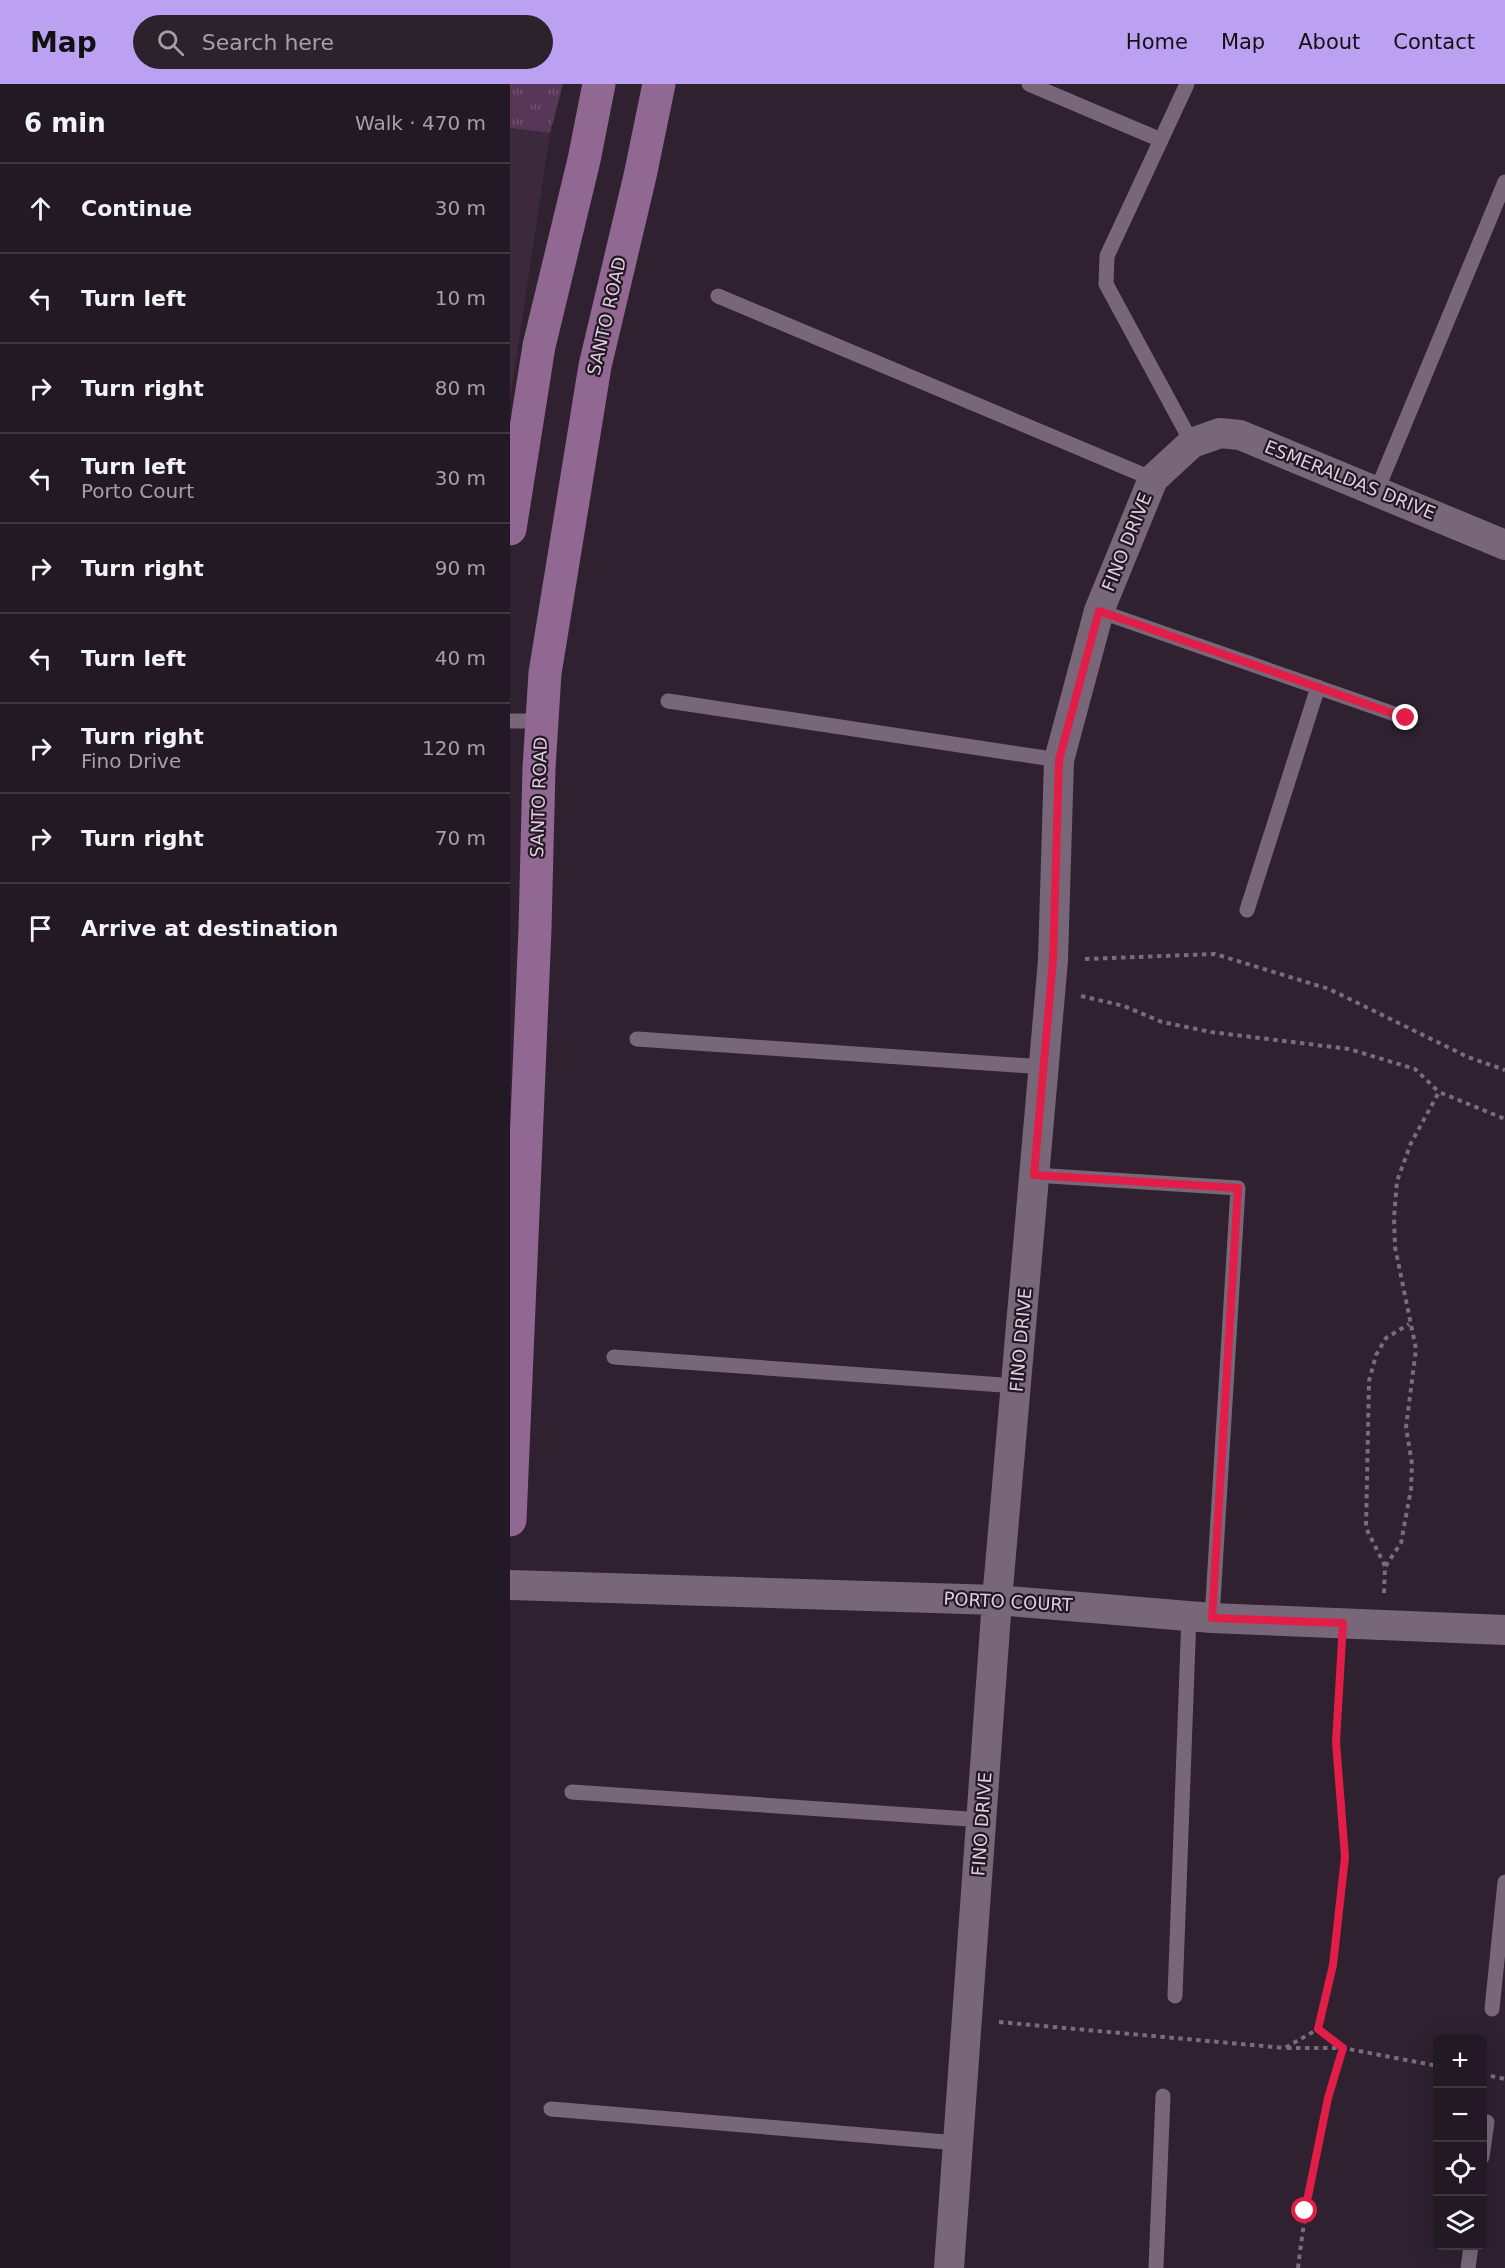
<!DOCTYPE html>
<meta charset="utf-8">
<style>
body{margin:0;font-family:"DejaVu Sans",sans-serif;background:#2b222c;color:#f1f3f6}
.controls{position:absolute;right:18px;bottom:18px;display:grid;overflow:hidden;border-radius:9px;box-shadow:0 6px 24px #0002}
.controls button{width:54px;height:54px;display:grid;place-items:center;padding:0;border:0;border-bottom:2px solid #403841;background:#231924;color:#f1f3f6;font:30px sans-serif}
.stop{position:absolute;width:18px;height:18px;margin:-14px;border:4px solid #e11d48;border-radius:50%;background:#fff}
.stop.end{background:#e11d48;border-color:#fff;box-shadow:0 2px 6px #0008}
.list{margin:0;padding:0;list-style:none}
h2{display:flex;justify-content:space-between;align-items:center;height:78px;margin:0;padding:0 24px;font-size:26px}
h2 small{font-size:20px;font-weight:400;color:#a3a0a6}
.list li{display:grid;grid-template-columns:39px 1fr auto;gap:18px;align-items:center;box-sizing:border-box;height:90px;padding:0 24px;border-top:2px solid #403841}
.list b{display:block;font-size:22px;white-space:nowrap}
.list p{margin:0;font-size:20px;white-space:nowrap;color:#a3a0a6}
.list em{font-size:20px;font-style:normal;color:#a3a0a6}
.icon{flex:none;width:33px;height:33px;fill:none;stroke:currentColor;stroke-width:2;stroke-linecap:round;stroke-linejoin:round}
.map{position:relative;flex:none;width:995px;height:2184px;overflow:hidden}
header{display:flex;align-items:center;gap:36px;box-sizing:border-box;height:84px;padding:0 30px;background:#bca0f2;color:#111}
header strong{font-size:28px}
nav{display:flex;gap:33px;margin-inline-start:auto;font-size:21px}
.search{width:420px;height:54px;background:#2b222c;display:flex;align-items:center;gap:15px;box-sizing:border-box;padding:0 21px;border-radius:33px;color:#a3a0a6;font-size:22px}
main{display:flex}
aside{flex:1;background:#231924}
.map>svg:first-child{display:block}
</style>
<header>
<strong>Map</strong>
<div class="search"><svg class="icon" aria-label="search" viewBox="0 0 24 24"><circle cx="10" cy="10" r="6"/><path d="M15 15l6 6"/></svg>Search here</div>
<nav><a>Home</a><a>Map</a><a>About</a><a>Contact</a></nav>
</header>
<main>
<aside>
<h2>6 min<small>Walk · 470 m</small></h2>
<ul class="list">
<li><svg class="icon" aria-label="ahead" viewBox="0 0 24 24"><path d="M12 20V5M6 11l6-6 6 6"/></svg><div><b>Continue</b></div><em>30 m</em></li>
<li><svg class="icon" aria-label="left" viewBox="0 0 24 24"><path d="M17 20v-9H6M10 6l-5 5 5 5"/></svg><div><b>Turn left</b></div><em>10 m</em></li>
<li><svg class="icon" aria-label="right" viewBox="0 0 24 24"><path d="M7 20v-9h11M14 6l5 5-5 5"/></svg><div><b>Turn right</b></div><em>80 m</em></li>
<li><svg class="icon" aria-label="left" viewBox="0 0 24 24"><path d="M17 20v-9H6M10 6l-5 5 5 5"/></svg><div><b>Turn left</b><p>Porto Court</p></div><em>30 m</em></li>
<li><svg class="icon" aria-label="right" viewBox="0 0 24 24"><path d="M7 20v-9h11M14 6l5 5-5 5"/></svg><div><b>Turn right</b></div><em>90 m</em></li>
<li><svg class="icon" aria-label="left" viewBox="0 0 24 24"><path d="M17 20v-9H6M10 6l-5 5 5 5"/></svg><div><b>Turn left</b></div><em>40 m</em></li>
<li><svg class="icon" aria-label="right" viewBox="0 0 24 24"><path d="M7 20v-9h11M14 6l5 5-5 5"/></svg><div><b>Turn right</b><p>Fino Drive</p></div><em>120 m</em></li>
<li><svg class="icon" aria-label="right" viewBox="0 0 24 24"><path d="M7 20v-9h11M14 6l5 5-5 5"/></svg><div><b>Turn right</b></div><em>70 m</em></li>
<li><svg class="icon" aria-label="arrive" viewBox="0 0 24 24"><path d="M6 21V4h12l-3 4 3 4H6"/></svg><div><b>Arrive at destination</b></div></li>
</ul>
</aside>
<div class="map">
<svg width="995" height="2184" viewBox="0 0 995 2184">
<defs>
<pattern id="grass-tufts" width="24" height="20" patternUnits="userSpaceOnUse" patternTransform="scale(1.5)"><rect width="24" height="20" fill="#563758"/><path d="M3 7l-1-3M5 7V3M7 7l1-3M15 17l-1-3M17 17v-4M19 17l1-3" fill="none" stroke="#6e536f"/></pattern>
</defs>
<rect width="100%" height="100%" fill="#2f2130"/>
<path fill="#3c293c" d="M0,44L40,49L0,316Z"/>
<path fill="url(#grass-tufts)" d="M0,0H53L40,49L0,44Z"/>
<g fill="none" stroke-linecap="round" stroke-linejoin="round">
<path stroke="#796d7a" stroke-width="4" stroke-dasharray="4.5 4.5" stroke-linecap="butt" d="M575,875L705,870L819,905L958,973L995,986
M571,912L614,922L652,938L701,948L839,965L905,985L929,1008
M875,1482L856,1444L859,1297L866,1271L876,1254L899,1240
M874,1509L875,1483L891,1459L901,1405L902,1380L896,1343L906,1265L885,1163L884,1134L887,1097L901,1059L929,1008L995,1035
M489,1938L775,1964L808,1945L823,1881L835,1773L826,1658L831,1570
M808,1945L833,1964
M777,1964H833L928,1982
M972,1990L995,1995
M788,2184C797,2109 811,2036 833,1964"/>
<path stroke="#786778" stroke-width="15" d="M519,0L651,56
M677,0L597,172L596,200L682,359
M208,212L643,395
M867,406L995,98
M589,527L896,634
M158,617L549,676
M0,637H32
M737,826L808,603
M127,955L535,983
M524,1091L728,1104L702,1534
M104,1273L507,1302
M62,1708L473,1736
M665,1912L679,1531
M982,1925L995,1798
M41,2025L448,2059
M972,2073L977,2038
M646,2184L653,2012
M958,2184L961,2162"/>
<path stroke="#786778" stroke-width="30" d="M0,1501L487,1516L702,1534L995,1546
M439,2184L487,1516L543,876L549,676L589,527L643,395L682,359L710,349L730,351L995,461"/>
<path stroke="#916892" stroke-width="33" d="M0,445L29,262L74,76L89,0
M0,1436L25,845L29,684L35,589L85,282L130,92L149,0"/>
</g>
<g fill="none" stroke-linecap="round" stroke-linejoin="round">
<path stroke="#e11d48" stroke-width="8" d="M795,2127L818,2014L833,1964L808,1945L823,1881L835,1773L826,1658L833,1539L702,1534L728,1104L524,1091L543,876L549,676L589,527L896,634"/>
</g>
<g text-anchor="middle" stroke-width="4.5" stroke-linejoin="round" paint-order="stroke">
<g font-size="18" fill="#dad1da" stroke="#251726">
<text transform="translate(97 232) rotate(-77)" y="6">SANTO ROAD</text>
<text transform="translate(840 396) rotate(22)" y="6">ESMERALDAS DRIVE</text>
<text transform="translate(617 458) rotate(-68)" y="6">FINO DRIVE</text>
<text transform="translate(29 713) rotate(-88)" y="6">SANTO ROAD</text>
<text transform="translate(511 1256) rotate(-85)" y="6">FINO DRIVE</text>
<text transform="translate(498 1518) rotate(3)" y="6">PORTO COURT</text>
<text transform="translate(472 1740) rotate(-86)" y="6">FINO DRIVE</text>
</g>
</g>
</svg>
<div class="controls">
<button>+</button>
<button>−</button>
<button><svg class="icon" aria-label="locate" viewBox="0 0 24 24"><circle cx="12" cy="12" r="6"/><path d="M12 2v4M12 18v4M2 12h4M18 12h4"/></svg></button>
<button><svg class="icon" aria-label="layers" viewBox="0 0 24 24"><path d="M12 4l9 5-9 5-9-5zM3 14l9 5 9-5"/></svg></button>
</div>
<div class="stop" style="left:795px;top:2127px"></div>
<div class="stop end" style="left:896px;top:634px"></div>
</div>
</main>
